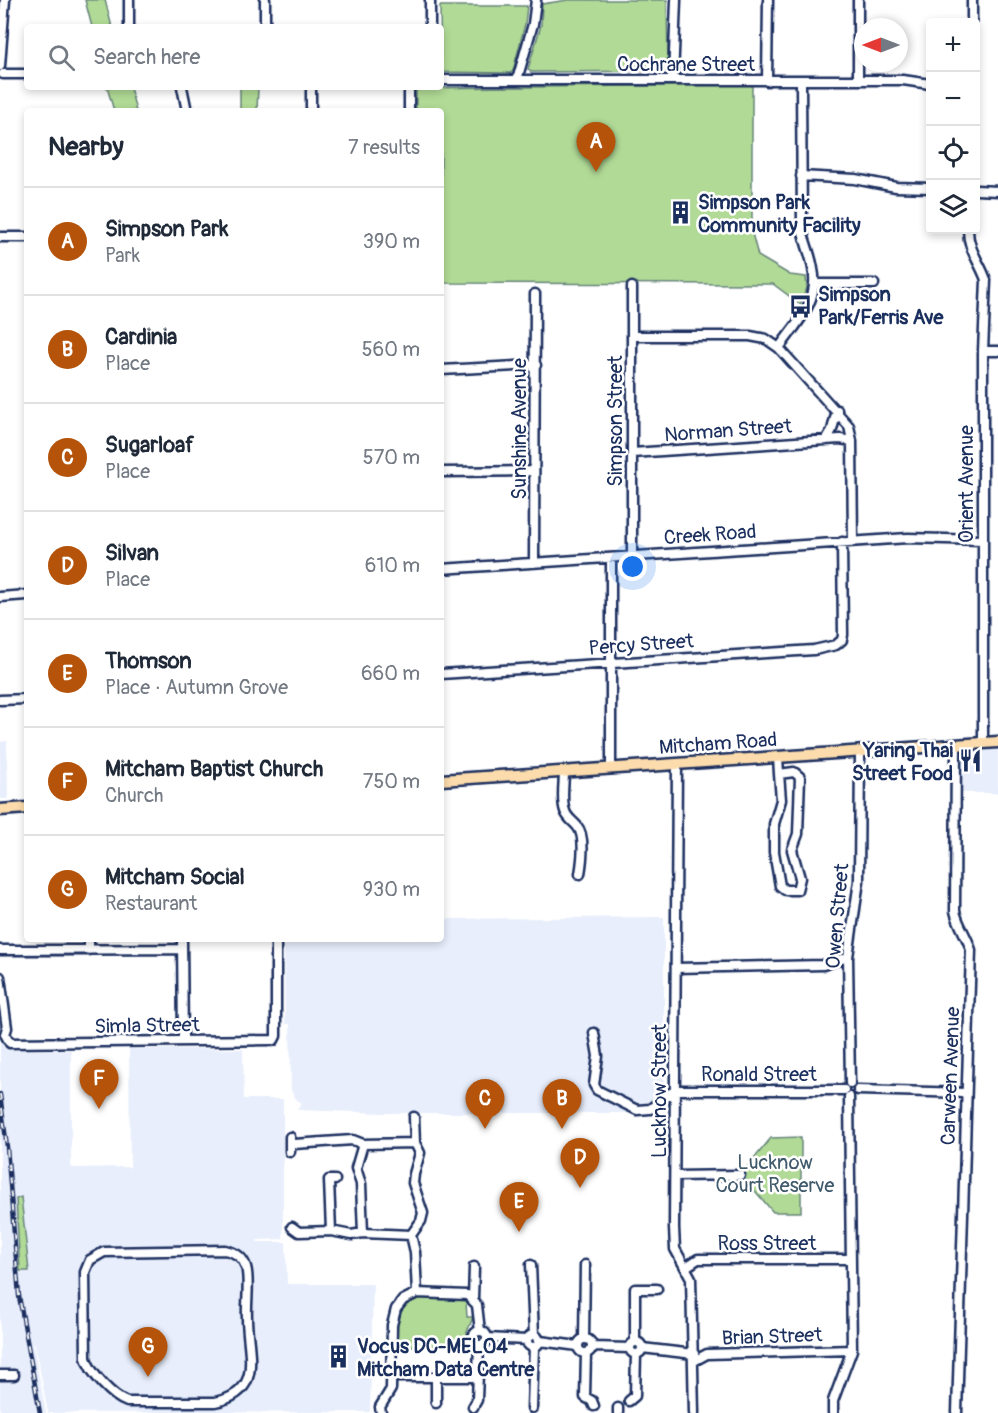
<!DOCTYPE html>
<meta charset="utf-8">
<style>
body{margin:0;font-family:Pangolin,sans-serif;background:#f6f6f7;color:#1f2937}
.controls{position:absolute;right:18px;top:18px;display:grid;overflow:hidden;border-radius:6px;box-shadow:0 3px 9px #0003}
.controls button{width:54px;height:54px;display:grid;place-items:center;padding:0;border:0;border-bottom:2px solid #e0e1e3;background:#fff;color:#1f2937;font:30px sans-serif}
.compass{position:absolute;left:854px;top:18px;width:54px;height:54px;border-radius:50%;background:#fff;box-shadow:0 3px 9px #0003;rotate:270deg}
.you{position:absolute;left:633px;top:567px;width:21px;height:21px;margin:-15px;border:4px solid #fff;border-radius:50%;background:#1a73e8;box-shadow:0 0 0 9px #1a73e833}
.badge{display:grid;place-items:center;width:39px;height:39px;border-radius:50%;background:#b45309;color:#fff;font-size:20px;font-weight:700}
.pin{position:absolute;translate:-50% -50px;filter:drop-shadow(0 2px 3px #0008)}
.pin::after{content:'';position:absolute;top:32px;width:21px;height:18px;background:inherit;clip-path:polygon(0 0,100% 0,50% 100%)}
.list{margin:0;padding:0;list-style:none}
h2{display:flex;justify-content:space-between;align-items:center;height:78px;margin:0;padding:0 24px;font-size:26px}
h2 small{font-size:20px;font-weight:400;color:#747a83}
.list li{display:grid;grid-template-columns:39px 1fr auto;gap:18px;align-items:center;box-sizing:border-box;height:108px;padding:0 24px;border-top:2px solid #e0e1e3}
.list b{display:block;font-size:22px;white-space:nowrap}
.list p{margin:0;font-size:20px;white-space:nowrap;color:#747a83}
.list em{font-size:20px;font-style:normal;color:#747a83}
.icon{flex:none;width:33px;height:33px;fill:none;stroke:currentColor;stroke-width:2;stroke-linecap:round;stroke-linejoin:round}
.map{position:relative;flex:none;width:998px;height:1413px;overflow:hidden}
.search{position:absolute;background:#fff;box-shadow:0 3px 9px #0003;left:24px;top:24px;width:420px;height:66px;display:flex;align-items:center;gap:15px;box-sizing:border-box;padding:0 21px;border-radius:6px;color:#747a83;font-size:22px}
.panel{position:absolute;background:#fff;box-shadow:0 3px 9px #0003;left:24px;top:108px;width:420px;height:834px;border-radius:6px}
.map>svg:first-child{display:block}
</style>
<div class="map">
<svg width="998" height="1413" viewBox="0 0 998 1413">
<rect width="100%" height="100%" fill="#fff"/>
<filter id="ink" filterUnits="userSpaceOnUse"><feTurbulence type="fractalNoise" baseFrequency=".0167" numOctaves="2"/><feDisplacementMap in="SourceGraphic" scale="12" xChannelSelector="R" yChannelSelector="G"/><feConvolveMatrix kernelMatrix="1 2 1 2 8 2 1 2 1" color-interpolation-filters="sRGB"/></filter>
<g filter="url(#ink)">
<path fill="#e8eefc" d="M7,741L8,799H0V742Z
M996,749L998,751V793H959L961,753Z
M664,917V1113H384L297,1110L302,1103L297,1100L291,1091L290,1024H285L284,939H441V919Z
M0,1013L4,1042L8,1050H71V1168L130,1167L129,1049H243L244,1099H283V1239L257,1240V1242H286L287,1284H373L370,1412L48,1413L35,1344H33L46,1413H0Z"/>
<path fill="#b1da96" stroke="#66847a" stroke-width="1.5" d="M85,0H105L112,27H92Z
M568,0H667L668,71L531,72L528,69L541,25L542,4Z
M440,6H527L525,24L513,71L510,73L441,72Z
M752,85V233L758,256L790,275L806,277L807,288L800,304L773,284L441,283V111H416V91L420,88Z
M107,87H130L136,111H114Z
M240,87H258L257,111H240Z
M801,1137V1212H773L744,1178V1171L771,1138Z
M21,1197L29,1271H20L16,1199Z
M425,1297H462L466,1302L467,1317H473L467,1332L468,1346H397C398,1318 394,1305 425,1297Z"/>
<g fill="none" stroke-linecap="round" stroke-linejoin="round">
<defs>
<path id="minor" d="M129,0V27
M265,0V27
M430,0V27
M972,22V0
M0,66L5,0
M3,74H27
M441,80H903L930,84
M517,80L533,24L536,0
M673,80L676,0
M858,80V0
M767,81L768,0
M182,87L187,111
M311,111V87
M409,111V87
M801,176L855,179L896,187L930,188
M976,190L998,191
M968,230C968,250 980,262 986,280L983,351V743
M0,237H27
M815,284H874
M632,336H750L766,339L779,348L849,426L852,441L853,541
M779,348C796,324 820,301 813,269C811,255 805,243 802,229L801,81
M983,351H998
M441,370L536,365
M826,440L832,430L837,410
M632,453L840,439L852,441
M441,472L534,471
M632,556V287
M534,563L535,294
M441,569L908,538L982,540
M0,597L27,595
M441,674L814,650L836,645L842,640L843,635L842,542
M0,700L27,699
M956,745L955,911C958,925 967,936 971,950L957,1413
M778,757L779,774L794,772L800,777L798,834L792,850L800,878L797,890H785L780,886L774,852V824L781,800L779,774
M677,764L674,1228L675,1249L691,1278L694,1413
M611,769V558
M564,772C564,784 561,801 565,811C567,818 573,821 577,826C586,836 582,862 580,874
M89,939V950
M182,939L183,1041
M0,950L182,949
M676,968L823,965L848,957
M0,977L7,1028L5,1034L10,1043L274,1040L276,1036V939
M594,1033L598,1056L594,1085L597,1090L637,1110L650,1109L675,1090H844
M850,1083L848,957L859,881L860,752
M858,1090L966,1093
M414,1117L415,1143
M294,1144L353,1140L363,1144
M290,1152V1137
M675,1176L740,1175
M292,1227L299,1232L331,1231L351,1235L363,1233L411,1235
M331,1231L329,1180H335
M363,1233L361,1184L356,1168L363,1144L415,1143L420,1153L414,1174L413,1183L423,1213L421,1221L411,1235L415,1252L417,1293
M225,1250C235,1252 243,1257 246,1267C250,1280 246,1304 247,1318C247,1352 265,1392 215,1402H127C113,1397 90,1373 86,1358L85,1272L90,1260L104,1252Z
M531,1265L534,1335
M686,1267L698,1259H851
M473,1299L474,1267
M473 1338a7 7 0 1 1 14 0a7 7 0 1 1-14 0Z
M527 1341a6 6 0 1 1 12 0a6 6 0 1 1-12 0Z
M487,1338L527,1340
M578 1346a7 7 0 1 1 14 0a7 7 0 1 1-14 0Z
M584,1339L585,1265
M540,1341L578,1346
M630 1348a6 6 0 1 1 12 0a6 6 0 1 1-12 0Z
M635,1342V1289H657
M593,1347L630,1348
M642,1348L694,1354
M586,1353L585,1397L592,1401L594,1406
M694,1361L707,1354L852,1350
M0,1375H14
M393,1377H477
M436,1377V1403
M629,1401L635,1396L636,1354
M473,1407L477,1400L479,1345
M532,1408L534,1347
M381,1413L380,1407L391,1389L392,1325L396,1309L403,1300L417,1293L467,1295L477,1305L480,1331
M618,1413V1408
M833,1413V1401L852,1350L849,1097"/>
<path id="major" d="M441,780L998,742
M0,810L27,808"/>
</defs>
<use href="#minor" stroke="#1b2f5e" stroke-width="13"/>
<use href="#major" stroke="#1b2f5e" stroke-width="15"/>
<use href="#minor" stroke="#fff" stroke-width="8"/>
<use href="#major" stroke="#fcdcac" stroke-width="10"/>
<defs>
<path id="rail" d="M0,1094L7,1147L19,1296L40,1413"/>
</defs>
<use href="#rail" stroke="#1b2f5e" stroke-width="4.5"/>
<use href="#rail" stroke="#fff" stroke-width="2" stroke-dasharray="7" stroke-linecap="butt"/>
</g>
</g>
<defs>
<symbol id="building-bare" viewBox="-9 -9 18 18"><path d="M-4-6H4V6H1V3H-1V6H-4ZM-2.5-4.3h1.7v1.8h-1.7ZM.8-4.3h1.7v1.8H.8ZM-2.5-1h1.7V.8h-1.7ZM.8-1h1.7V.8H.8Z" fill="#1b2f5e" stroke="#fff" stroke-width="2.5" paint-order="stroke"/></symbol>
<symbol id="bus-bare" viewBox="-9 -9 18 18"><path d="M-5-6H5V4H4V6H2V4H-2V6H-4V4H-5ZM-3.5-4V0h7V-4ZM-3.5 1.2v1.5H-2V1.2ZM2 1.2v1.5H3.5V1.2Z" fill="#1b2f5e" stroke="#fff" stroke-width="2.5" paint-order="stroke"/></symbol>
<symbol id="restaurant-bare" viewBox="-9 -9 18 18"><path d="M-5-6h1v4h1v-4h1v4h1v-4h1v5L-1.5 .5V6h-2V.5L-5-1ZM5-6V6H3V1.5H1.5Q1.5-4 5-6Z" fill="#1b2f5e" stroke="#fff" stroke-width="2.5" paint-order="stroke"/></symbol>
</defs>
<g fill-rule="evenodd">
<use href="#building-bare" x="664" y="196" width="33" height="33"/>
<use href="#bus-bare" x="784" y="290" width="33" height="33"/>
<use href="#restaurant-bare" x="954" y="744" width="33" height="33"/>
<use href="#building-bare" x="322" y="1340" width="33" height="33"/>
</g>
<g text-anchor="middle" stroke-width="5" stroke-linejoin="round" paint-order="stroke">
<g font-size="20" fill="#1b2f5e" stroke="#fff">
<text x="686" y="71">Cochrane Street</text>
<text transform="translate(615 421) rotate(-90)" y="7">Simpson Street</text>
<text transform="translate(519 429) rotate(-90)" y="7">Sunshine Avenue</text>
<text transform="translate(728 430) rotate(-4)" y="7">Norman Street</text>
<text transform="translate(966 484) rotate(-90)" y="7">Orient Avenue</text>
<text transform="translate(710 534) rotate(-4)" y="7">Creek Road</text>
<text transform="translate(641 644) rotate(-4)" y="7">Percy Street</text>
<text transform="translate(718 743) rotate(-4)" y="7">Mitcham Road</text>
<text transform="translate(837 916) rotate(-85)" y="7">Owen Street</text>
<text transform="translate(147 1025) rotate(-1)" y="7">Simla Street</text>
<text x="759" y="1081">Ronald Street</text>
<text transform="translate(950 1076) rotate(-88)" y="7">Carween Avenue</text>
<text transform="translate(659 1091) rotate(-90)" y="7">Lucknow Street</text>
<text x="767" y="1250">Ross Street</text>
<text transform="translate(772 1336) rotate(-2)" y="7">Brian Street</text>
</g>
<g font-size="20" font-weight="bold" fill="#1b2f5e" stroke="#fff" text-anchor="start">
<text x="698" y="209">Simpson Park<tspan x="698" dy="23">Community Facility</tspan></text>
<text x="818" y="301">Simpson<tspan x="818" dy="23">Park/Ferris Ave</tspan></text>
<text x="953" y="757" text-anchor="end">Yaring Thai<tspan x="953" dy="23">Street Food</tspan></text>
<text x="357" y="1353">Vocus DC-MEL04<tspan x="357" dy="23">Mitcham Data Centre</tspan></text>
</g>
<g font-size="20" fill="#405a6c" stroke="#fff">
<text x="775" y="1169">Lucknow<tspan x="775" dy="23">Court Reserve</tspan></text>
</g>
</g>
</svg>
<div class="controls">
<button>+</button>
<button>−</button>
<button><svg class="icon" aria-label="locate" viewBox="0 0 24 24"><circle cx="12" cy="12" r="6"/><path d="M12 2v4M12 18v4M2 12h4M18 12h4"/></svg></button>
<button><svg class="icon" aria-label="layers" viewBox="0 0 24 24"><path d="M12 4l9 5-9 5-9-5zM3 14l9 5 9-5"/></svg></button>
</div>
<svg class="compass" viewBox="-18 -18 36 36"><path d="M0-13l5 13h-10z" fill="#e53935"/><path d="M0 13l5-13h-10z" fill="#747a83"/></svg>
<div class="you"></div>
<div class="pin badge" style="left:596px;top:172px">A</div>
<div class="pin badge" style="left:562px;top:1129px">B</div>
<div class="pin badge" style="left:485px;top:1129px">C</div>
<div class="pin badge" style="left:580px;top:1188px">D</div>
<div class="pin badge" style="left:519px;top:1232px">E</div>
<div class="pin badge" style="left:99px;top:1109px">F</div>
<div class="pin badge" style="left:148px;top:1377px">G</div>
<div class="search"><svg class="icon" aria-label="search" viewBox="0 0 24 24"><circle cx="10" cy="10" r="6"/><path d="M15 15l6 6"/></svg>Search here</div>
<section class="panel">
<h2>Nearby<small>7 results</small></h2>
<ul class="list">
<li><span class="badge">A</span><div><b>Simpson Park</b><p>Park</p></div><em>390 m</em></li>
<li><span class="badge">B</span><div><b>Cardinia</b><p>Place</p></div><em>560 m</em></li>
<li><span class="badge">C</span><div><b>Sugarloaf</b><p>Place</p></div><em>570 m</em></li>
<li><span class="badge">D</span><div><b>Silvan</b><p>Place</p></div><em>610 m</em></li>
<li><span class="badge">E</span><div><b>Thomson</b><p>Place · Autumn Grove</p></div><em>660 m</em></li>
<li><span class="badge">F</span><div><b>Mitcham Baptist Church</b><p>Church</p></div><em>750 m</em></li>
<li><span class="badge">G</span><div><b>Mitcham Social</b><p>Restaurant</p></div><em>930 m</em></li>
</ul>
</section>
</div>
